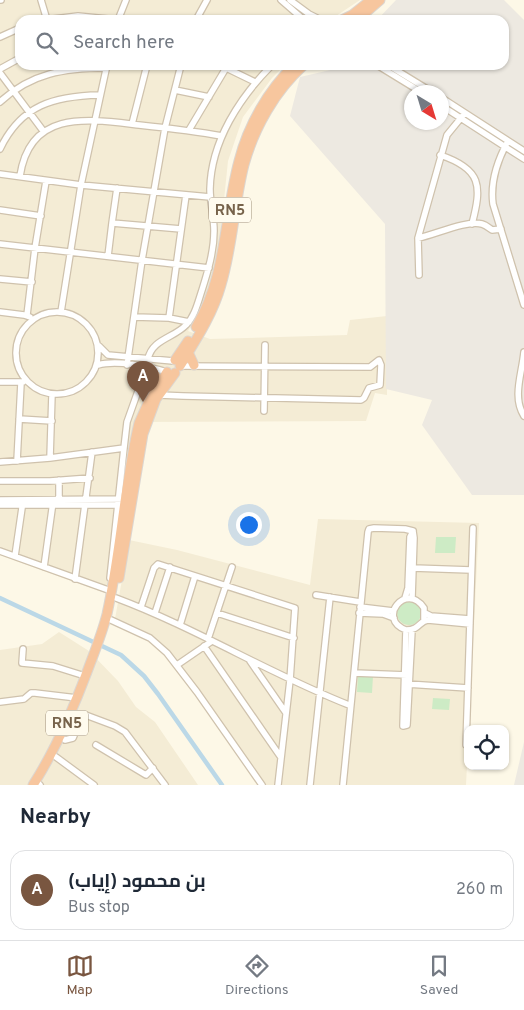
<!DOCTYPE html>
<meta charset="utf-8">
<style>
body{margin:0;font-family:Overpass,Cairo,sans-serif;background:#f2f2f3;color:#1f2937}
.controls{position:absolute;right:15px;bottom:15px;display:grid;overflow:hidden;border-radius:10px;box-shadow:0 1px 4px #0004}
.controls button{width:45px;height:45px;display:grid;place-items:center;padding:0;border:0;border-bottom:1px solid #e0e1e3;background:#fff;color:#1f2937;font:25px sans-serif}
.compass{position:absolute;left:404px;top:85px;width:45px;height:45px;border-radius:50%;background:#fff;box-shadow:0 1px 4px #0004;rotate:142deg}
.you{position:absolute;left:248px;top:524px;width:18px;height:18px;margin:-12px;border:4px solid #fff;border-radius:50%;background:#1a73e8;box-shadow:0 0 0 8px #1a73e833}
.badge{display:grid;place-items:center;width:32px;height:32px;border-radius:50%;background:#795640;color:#fff;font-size:16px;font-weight:700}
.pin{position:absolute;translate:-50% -41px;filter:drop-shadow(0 1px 2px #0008)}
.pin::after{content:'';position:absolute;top:26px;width:18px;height:15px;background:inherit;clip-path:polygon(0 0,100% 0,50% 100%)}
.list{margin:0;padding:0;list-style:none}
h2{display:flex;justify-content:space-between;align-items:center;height:65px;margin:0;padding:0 20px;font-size:21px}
h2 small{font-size:16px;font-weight:400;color:#747a83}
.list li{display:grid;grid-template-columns:32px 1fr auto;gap:15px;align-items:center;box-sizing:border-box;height:80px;margin:0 10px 10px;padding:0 10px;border:1px solid #e0e1e3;border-radius:15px}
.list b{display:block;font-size:19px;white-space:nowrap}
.list p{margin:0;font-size:16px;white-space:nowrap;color:#747a83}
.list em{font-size:16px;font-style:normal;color:#747a83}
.icon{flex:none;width:28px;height:28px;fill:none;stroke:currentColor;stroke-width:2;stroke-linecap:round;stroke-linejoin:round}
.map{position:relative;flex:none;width:524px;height:785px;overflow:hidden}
.search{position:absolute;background:#fff;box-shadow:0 1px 4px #0004;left:15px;right:15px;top:15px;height:55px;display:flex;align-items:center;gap:12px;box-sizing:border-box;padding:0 18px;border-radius:15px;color:#747a83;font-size:19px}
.sheet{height:155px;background:#fff}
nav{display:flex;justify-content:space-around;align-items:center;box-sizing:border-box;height:70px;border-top:1px solid #e0e1e3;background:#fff;font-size:14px;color:#747a83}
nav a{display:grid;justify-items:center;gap:2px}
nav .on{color:#795640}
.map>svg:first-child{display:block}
</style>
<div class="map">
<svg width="524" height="785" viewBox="0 0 524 785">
<rect width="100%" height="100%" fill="#fdf8e7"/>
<path fill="#f4ecd5" d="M0,0H360L336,16L328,17L326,20H20V65H285L272,78L243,117L228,161L220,239L213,272L201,309L188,331L210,339L347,335L350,320L387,316V395L375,393L366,421L136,422L108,594L0,555Z
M318,519L479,523L466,785H264L198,690L164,651L115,619L129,540L177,550L310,585Z
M59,632L89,651L118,681L136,707L155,722L198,785H0V650L42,644Z"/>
<path fill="#ede9e1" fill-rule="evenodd" d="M396,0H504L524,20V495H472L422,425L432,400L386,389L385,224L290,116L300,77L352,65H504V20H377ZM412,92H442V122H412Z
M524,742V785H514Z"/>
<path fill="#cdebc5" d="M436,537H456L455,553H435Z
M397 613a12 12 0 1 1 24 0a12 12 0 1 1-24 0Z
M358,675L373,676L372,693L357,692Z
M433,698L450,699L449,710L432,709Z"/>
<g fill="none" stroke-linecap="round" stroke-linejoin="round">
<path stroke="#bbd8e7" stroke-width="4.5" d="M0,598L121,655L144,676L158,694L222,785"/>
<defs>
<path id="minor" d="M0,0H1
M41,0L47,20
M281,0L304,20
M290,0L309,14L321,20
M45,20L78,16L118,20L126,0
M196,20L207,0
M0,37L20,28
M220,65L255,82
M377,65L421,92
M388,65L432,92
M0,69L20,58
M0,73L44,132
M175,90L209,97
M442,98L524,151
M0,102C31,73 65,68 106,68
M442,106L524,159
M132,124L147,65
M189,130L226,68
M508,141C497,161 490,181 493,204L524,305
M0,149C21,105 54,96 100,95
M440,155C482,169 482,186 472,224
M0,174L81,185L210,197
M20,176C30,109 88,119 139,125C167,128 194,131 222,136
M117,188L112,223L181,229
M0,210L41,216
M418,238L447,135L465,113
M0,244L209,268
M108,256L112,223
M419,275L418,238C435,235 465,220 482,224C486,225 489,228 492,230L501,229
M0,279L32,282
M16 353a41 41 0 1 1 82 0a41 41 0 1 1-82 0Z
M0,312L24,315L30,317
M61,312L81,185L107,65
M27,315L35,248L46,181
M134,317L169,318L189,322
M169,318L186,195
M99,346L108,355L173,361
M524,352C522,374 512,397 524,416
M148,359C152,339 174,338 186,325C195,316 198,302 202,290C208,271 214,251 214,231C214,216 210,203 210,189C211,141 240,97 272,65
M98,365C116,360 149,366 167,372
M127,365L142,260L165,128L181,65
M0,382H23
M159,395L183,396L361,400L364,398L369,388L380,385L381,365L379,360L370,367L180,366
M264,411L265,345
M19,419L52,421
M50,458L52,394
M17,461L21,383
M0,462L50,458L124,448L127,422L143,377L139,366
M0,481H50L90,478
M0,500L121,499
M59,500V480
M0,505H120
M0,551L111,591
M15,556L23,501
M44,567L53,502
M413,568L471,570
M110,578L124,448
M75,579L92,452
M316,595L360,602
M116,598C196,628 270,674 349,705
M405,598L408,588L410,537L413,531
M412,598L414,538L413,531
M141,607L154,568L158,564L295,608L290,680L278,785
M360,607L393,611
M155,613L170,567
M217,613L294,638
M359,613L383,614L394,618
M425,613L431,616L470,619
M111,620L150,638L167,653L197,692L262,785
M424,620V608C406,581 376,619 406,630C420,630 419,621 428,620L470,624
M180,625L195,576
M406,630L403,726L407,725L412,630
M208,639L232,567
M204,646L280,756
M23,649L22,663L53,666L85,676
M250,661L286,713
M177,665L212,641
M354,673L407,675
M407,684L468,688
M0,702L24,699L31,693H35L77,698
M65,740L73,738L83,714L115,726L125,732L165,785
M96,745L146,775L153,768
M466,745L473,528
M56,757L94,785
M39,784L40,785
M310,785L330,597
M343,785L368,532L369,529L374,528L405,529L413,531"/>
<path id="highway" d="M342,20L352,15L371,0
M357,20L380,0
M196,327C227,276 224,216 239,161C248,125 268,91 294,65
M188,352L194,365
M175,360L188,341
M180,366C196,340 213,314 221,285C233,245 234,204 244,165C254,128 275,91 304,65
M149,367L157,378V387
M119,578L143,434L156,399L175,373
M33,785C56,749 72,712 87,672C94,653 102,634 107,614C121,551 124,486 139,423L148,403L167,372"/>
</defs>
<use href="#minor" stroke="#cfc2ad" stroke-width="8"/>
<use href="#highway" stroke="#dcd6d0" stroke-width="11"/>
<use href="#minor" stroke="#fff" stroke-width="5.5"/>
<use href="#highway" stroke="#f7c69e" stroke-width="9"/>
</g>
<g text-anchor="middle" stroke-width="5" stroke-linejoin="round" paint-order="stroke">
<g fill="#fffbee" stroke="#a0917c" stroke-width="1">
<rect x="209" y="197.5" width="42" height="25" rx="4"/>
<rect x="46" y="710.5" width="42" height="25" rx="4"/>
</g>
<g font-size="15" font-weight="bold" fill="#77634b">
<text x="230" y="215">RN5</text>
<text x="67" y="728">RN5</text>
</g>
</g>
</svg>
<div class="controls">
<button><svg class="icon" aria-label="locate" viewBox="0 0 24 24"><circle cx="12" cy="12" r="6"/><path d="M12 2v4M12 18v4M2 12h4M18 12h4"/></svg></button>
</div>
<svg class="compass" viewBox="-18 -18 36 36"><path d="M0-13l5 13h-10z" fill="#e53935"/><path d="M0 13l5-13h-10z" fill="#747a83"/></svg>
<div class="you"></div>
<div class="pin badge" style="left:143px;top:402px">A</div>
<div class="search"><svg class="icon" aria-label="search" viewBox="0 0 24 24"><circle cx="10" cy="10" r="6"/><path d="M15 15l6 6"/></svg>Search here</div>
</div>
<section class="sheet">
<h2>Nearby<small></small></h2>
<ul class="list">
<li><span class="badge">A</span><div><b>بن محمود (إياب)</b><p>Bus stop</p></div><em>260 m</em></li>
</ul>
</section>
<nav>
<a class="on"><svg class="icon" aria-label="map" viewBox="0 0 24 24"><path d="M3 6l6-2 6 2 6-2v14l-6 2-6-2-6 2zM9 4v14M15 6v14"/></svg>Map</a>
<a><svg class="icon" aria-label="directions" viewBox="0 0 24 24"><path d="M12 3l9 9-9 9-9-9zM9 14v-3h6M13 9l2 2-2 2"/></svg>Directions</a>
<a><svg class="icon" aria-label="saved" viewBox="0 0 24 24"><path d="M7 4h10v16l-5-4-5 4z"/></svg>Saved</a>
</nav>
